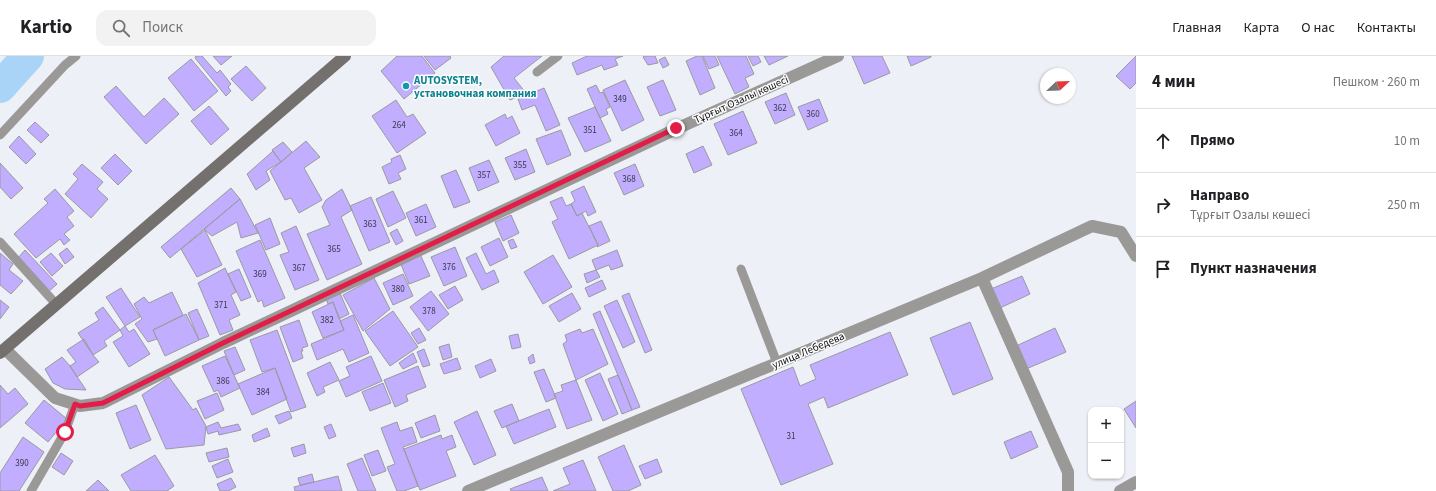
<!DOCTYPE html>
<html lang="ru">
<meta charset="utf-8">
<style>
body{margin:0;font-family:"Source Sans 3",sans-serif;background:#f2f2f2;color:#202124}
.controls{position:absolute;right:12px;bottom:12px;display:grid;overflow:hidden;border-radius:8px;box-shadow:0 1px 3px #0004}
.controls button{width:36px;height:36px;display:grid;place-items:center;padding:0;border:0;border-bottom:1px solid #e0e0e0;background:#fff;color:#202124;font:20px sans-serif}
.compass{position:absolute;left:1040px;top:12px;width:36px;height:36px;border-radius:50%;background:#fff;box-shadow:0 1px 3px #0004;rotate:67deg}
.stop{position:absolute;width:12px;height:12px;margin:-9px;border:3px solid #e11d48;border-radius:50%;background:#fff}
.stop.end{background:#e11d48;border-color:#fff;box-shadow:0 1px 4px #0008}
.list{margin:0;padding:0;list-style:none}
h2{display:flex;justify-content:space-between;align-items:center;height:52px;margin:0;padding:0 16px;font-size:17px}
h2 small{font-size:13px;font-weight:400;color:#757577}
.list li{display:grid;grid-template-columns:26px 1fr auto;gap:12px;align-items:center;box-sizing:border-box;height:64px;padding:0 16px;border-top:1px solid #e0e0e0}
.list b{display:block;font-size:15px;white-space:nowrap}
.list p{margin:0;font-size:13px;white-space:nowrap;color:#757577}
.list em{font-size:13px;font-style:normal;color:#757577}
.icon{flex:none;width:22px;height:22px;fill:none;stroke:currentColor;stroke-width:2;stroke-linecap:round;stroke-linejoin:round}
.map{position:relative;flex:none;width:1136px;height:435px;overflow:hidden}
header{display:flex;align-items:center;gap:24px;box-sizing:border-box;height:56px;padding:0 20px;background:#fff;border-bottom:1px solid #e0e0e0}
header strong{font-size:19px}
nav{display:flex;gap:22px;margin-inline-start:auto;font-size:14px}
.search{width:280px;height:36px;background:#f2f2f2;display:flex;align-items:center;gap:10px;box-sizing:border-box;padding:0 14px;border-radius:12px;color:#757577;font-size:15px}
main{display:flex}
aside{flex:1;background:#fff}
.map>svg:first-child{display:block}
</style>
<header>
<strong>Kartio</strong>
<div class="search"><svg class="icon" aria-label="search" viewBox="0 0 24 24"><circle cx="10" cy="10" r="6"/><path d="M15 15l6 6"/></svg>Поиск</div>
<nav><a>Главная</a><a>Карта</a><a>О нас</a><a>Контакты</a></nav>
</header>
<main>
<div class="map">
<svg width="1136" height="435" viewBox="0 0 1136 435">
<rect width="100%" height="100%" fill="#edf0f6"/>
<g fill="none" stroke-linecap="round" stroke-linejoin="round">
<path stroke="#a9d4f7" stroke-width="32" d="M0,31L28,0"/>
</g>
<path fill="#c1aefe" stroke="#9b9aa0" d="M196,0H202L217,17L220,14L231,28L228,31L231,35L226,40L195,2Z
M213,0H232L221,9Z
M397,0H422L435,17L404,43L381,15Z
M424,0H450L451,2L435,14Z
M504,0H542L514,22L526,37L510,44L491,11Z
M587,0H623L615,3L618,9L604,14L602,9L577,19L572,7Z
M644,0H655L658,7L648,9L643,1Z
M697,0H702L715,32L700,39L686,5Z
M703,0H715L719,9L709,13Z
M717,0H746L754,18L745,22L749,31L735,38Z
M748,0H758L761,6L753,10Z
M764,0H788L769,9Z
M852,0H882L890,17L864,28Z
M907,0H931V1L911,10Z
M1136,0V27L1130,33L1116,20Z
M665,1L669,9L663,12L659,4Z
M191,3L218,35L194,55L168,22Z
M246,10L266,32L252,45L231,23Z
M625,24L644,64L622,75L603,34Z
M663,24L676,54L660,60L647,31Z
M596,29L600,37L603,36L610,51L606,53L608,58L600,62L587,33Z
M116,30L144,61L164,42L179,58L146,88L104,41Z
M544,32L560,69L546,75L535,49L522,54L518,43Z
M786,37L795,59L775,68L765,46Z
M819,43L828,65L808,74L798,51Z
M396,44L407,61L413,58L426,77L397,97L372,60Z
M209,50L229,73L211,89L191,65Z
M595,51L611,85L585,96L568,62Z
M743,55L757,87L728,99L714,68Z
M505,58L507,63L512,60L520,77L496,90L485,69Z
M35,66L49,79L41,87L27,74Z
M561,74L571,99L547,109L536,83Z
M19,80L36,98L26,108L9,91Z
M306,85L320,101L304,112L322,144L299,157L291,142L285,144L270,115Z
M283,86L292,96L281,106L272,94Z
M703,90L712,109L694,117L686,98Z
M526,93L535,116L515,124L505,102Z
M273,95L281,106L266,115L270,124L256,134L247,118Z
M115,98L132,115L118,129L101,112Z
M400,99L406,113L398,117L401,123L389,128L382,111L392,106L391,103Z
M489,104L499,126L478,135L469,112Z
M0,107L23,132L11,143L0,131Z
M82,108L103,126L97,133L108,143L91,162L65,138L78,123L73,118Z
M635,108L644,130L624,139L614,117Z
M456,114L470,146L454,152L441,120Z
M584,130L596,156L588,160L586,155L577,160L571,148L575,145L571,136Z
M231,132L240,143L170,202L161,191Z
M55,133L74,155L67,161L74,170L64,178L70,184L64,189L60,183L36,202L14,178L48,147L44,143Z
M342,133L352,154L341,161L362,208L327,224L307,178L330,169L322,151L326,144Z
M393,135L406,162L388,171L376,143Z
M371,141L390,186L369,195L350,150Z
M562,141L566,150L571,148L577,160L582,157L598,189L569,203L552,166L558,163L550,146Z
M240,143L258,177L241,182L237,166L212,180L204,173Z
M426,148L436,171L416,180L406,157Z
M511,159L519,177L503,185L495,166Z
M270,162L280,188L266,194L255,169Z
M601,165L610,185L597,191L598,189L589,170Z
M296,170L319,224L295,234L280,199L289,196L281,177Z
M397,173L403,185L396,189L390,177Z
M205,174L222,209L197,221L181,193Z
M499,182L508,201L490,210L481,191Z
M513,183L517,191L511,193L508,185Z
M260,184L285,242L264,251L262,244L258,246L236,195Z
M455,191L467,220L444,230L431,201Z
M67,192L74,201L65,208L59,198Z
M25,194L57,228L48,236L17,203Z
M617,194L623,210L611,214L609,209L596,214L592,204Z
M0,197L13,208L9,214L23,225L11,238L0,229Z
M51,197L63,210L52,220L40,206Z
M476,197L486,218L494,214L499,226L482,234L466,202Z
M420,198L430,220L409,228L400,206Z
M553,199L572,231L543,248L524,216Z
M225,212L236,236L231,239L240,259L229,264L233,274L220,279L198,227Z
M239,213L251,241L241,245L228,218Z
M596,214L600,221L587,227L584,218Z
M403,218L413,240L393,249L383,227Z
M1022,220L1030,238L1000,252L991,233Z
M374,222L390,253L363,275L343,239Z
M602,224L606,233L589,241L585,232Z
M455,230L463,244L448,253L439,239Z
M121,232L140,261L125,270L106,241Z
M431,235L449,258L428,275L410,251Z
M172,236L183,259L153,274L157,283L148,286L135,268L142,263L134,248L144,241L149,247Z
M340,237L349,258L339,263L333,246L328,248L326,243Z
M572,237L581,253L559,266L549,250Z
M629,237L652,294L645,297L622,240Z
M0,244L9,251L0,263Z
M617,244L635,286L623,292L604,250Z
M333,246L344,274L323,282L312,256Z
M103,251L120,274L104,285L107,290L93,299L78,277L99,264L95,257Z
M197,253L209,280L199,284L188,257Z
M393,255L418,291L390,310L365,275Z
M600,255L640,351L632,354L593,258Z
M186,258L199,284L165,300L153,274Z
M353,259L369,297L349,306L343,293L317,304L311,288L344,274L340,265Z
M299,264L308,290L302,292L303,295H301L303,302L293,306L280,271Z
M970,266L993,323L953,339L930,282Z
M125,270L129,276L134,273L150,298L129,311L113,286L123,280L120,274Z
M419,272L426,284L418,288L411,277Z
M1055,272L1066,296L1026,313L1016,290Z
M580,273L582,277L593,273L608,308L576,324L563,288L567,285L565,279Z
M277,274L306,351L291,356L275,312L262,316L250,284Z
M890,276L908,319L828,352L824,341L808,348L833,408L781,429L741,333L793,311L800,330L816,323L810,309Z
M518,278L521,291L512,293L509,280Z
M84,283L93,299L99,306L77,321L70,310L76,306L67,294Z
M449,288L452,301L443,304L439,291Z
M235,291L245,314L234,319L224,295Z
M424,293L430,309L423,311L417,296Z
M413,297L417,306L403,313L399,307Z
M533,298L535,306L530,308L528,302Z
M225,300L240,332L221,341L218,334L214,336L202,310Z
M371,300L382,325L346,341L339,325L350,320L346,311Z
M62,301L70,310L86,334L65,333L53,327L45,313Z
M457,302L461,313L444,318L440,308Z
M491,303L496,315L480,322L475,310Z
M330,306L339,324L323,331L325,336L317,340L307,317Z
M418,310L426,331L406,339L408,345L395,351L384,324Z
M275,312L287,343L252,359L238,328Z
M544,313L556,342L546,346L534,316Z
M600,317L618,358L603,365L585,324Z
M618,319L632,354L622,358L608,323Z
M169,321L193,354L196,352L206,370L204,389L166,393L142,339Z
M576,324L592,364L567,373L554,338L563,335L561,329Z
M383,327L391,347L370,355L362,336Z
M0,329L8,338L15,332L28,348L0,372Z
M217,337L224,354L205,363L197,345Z
M44,344L67,363L48,386L25,367Z
M1136,345V372L1124,353Z
M512,348L519,365L502,372L494,355Z
M136,349L151,384L130,393L116,357Z
M549,353L556,371L514,388L506,370Z
M289,355L292,362L279,368L275,360Z
M477,355L496,399L474,409L454,366Z
M435,359L440,375L421,382L415,367Z
M218,366L221,372L238,368L241,374L219,379L218,375L208,378L206,371Z
M397,366L400,375L412,371L417,386L403,391L418,430L404,435H397L387,411L395,408L381,372Z
M331,368L336,380L329,383L324,371Z
M267,372L270,380L254,386L252,379Z
M1031,375L1038,391L1011,403L1004,386Z
M441,379L442,383L452,379L456,391L446,395L456,420L420,434L404,393Z
M23,381L44,396L19,435H0V417Z
M304,388L306,397L294,401L291,392Z
M624,389L641,429L628,435H613L598,401Z
M227,392L229,401L209,406L206,397Z
M378,394L386,415L372,420L364,399Z
M61,397L73,405L64,419L52,411Z
M155,399L174,430L167,435H131L121,419Z
M362,402L376,435H358L347,408Z
M228,403L233,416L217,422L212,410Z
M657,403L662,416L645,423L639,410Z
M583,404L596,435H553L570,428L563,412Z
M312,418L314,426L300,429L298,422Z
M338,420L342,435H295L294,431Z
M542,421L548,435H511L510,433Z
M231,422L236,431L228,435H220L217,428Z
M98,424L109,435H86Z"/>
<g fill="none" stroke-linecap="round" stroke-linejoin="round">
<path stroke="#9b9997" stroke-width="9" d="M537,16L558,0
M0,79L65,9L76,0
M0,186L56,248
M741,213L777,307
M31,435L65,376L75,348"/>
<path stroke="#9b9997" stroke-width="12" d="M982,222L1068,416V435
M5,293L55,342L80,350L103,347L223,287L676,73L838,0
M468,435L982,222L1092,170L1121,176L1136,200
M1120,435L1136,426"/>
<path stroke="#73706d" stroke-width="12" d="M0,297L345,0"/>
</g>
<g fill="none" stroke-linecap="round" stroke-linejoin="round">
<path stroke="#e11d48" stroke-width="5" d="M65,376L75,348L80,350L103,347L223,287L676,72"/>
</g>
<circle fill="#0f9aa8" stroke="#fdfdfe" stroke-width="1.5" cx="406" cy="30" r="4"/>
<g text-anchor="middle" stroke-width="3" stroke-linejoin="round" paint-order="stroke">
<g font-size="9" fill="#3b374c">
<text x="620" y="46">349</text>
<text x="780" y="55">362</text>
<text x="813" y="61">360</text>
<text x="399" y="72">264</text>
<text x="590" y="77">351</text>
<text x="736" y="80">364</text>
<text x="520" y="112">355</text>
<text x="484" y="122">357</text>
<text x="629" y="126">368</text>
<text x="421" y="167">361</text>
<text x="370" y="171">363</text>
<text x="334" y="196">365</text>
<text x="449" y="214">376</text>
<text x="299" y="215">367</text>
<text x="260" y="221">369</text>
<text x="398" y="236">380</text>
<text x="221" y="252">371</text>
<text x="429" y="258">378</text>
<text x="327" y="267">382</text>
<text x="223" y="328">386</text>
<text x="263" y="339">384</text>
<text x="791" y="383">31</text>
<text x="22" y="410">390</text>
</g>
<g font-size="11" font-weight="bold" fill="#0d838f" stroke="#fdfdfe" text-anchor="start">
<text x="414" y="28">AUTOSYSTEM,<tspan x="414" dy="13">установочная компания</tspan></text>
</g>
<g font-size="11" fill="#0e0f11" stroke="#fdfdfe">
<text transform="translate(741 43) rotate(-24)" y="4">Тұрғыт Озалы көшесі</text>
<text transform="translate(808 294) rotate(-23)" y="4">улица Лебедева</text>
</g>
</g>
</svg>
<div class="controls">
<button>+</button>
<button>−</button>
</div>
<svg class="compass" viewBox="-18 -18 36 36"><path d="M0-13l5 13h-10z" fill="#e53935"/><path d="M0 13l5-13h-10z" fill="#757577"/></svg>
<div class="stop" style="left:65px;top:376px"></div>
<div class="stop end" style="left:676px;top:72px"></div>
</div>
<aside>
<h2>4 мин<small>Пешком · 260 m</small></h2>
<ul class="list">
<li><svg class="icon" aria-label="ahead" viewBox="0 0 24 24"><path d="M12 20V5M6 11l6-6 6 6"/></svg><div><b>Прямо</b></div><em>10 m</em></li>
<li><svg class="icon" aria-label="right" viewBox="0 0 24 24"><path d="M7 20v-9h11M14 6l5 5-5 5"/></svg><div><b>Направо</b><p>Тұрғыт Озалы көшесі</p></div><em>250 m</em></li>
<li><svg class="icon" aria-label="arrive" viewBox="0 0 24 24"><path d="M6 21V4h12l-3 4 3 4H6"/></svg><div><b>Пункт назначения</b></div></li>
</ul>
</aside>
</main>
